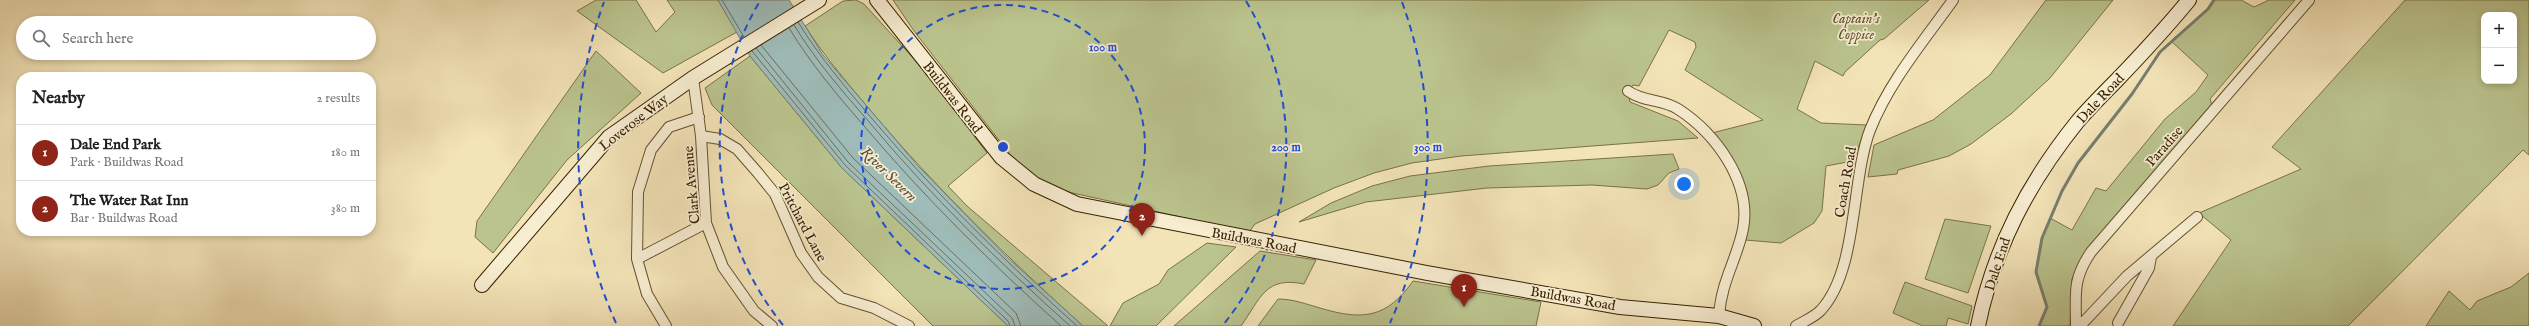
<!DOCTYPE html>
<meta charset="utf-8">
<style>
body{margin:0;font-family:"IM FELL English",serif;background:#f2f2f2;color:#202124}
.controls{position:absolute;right:12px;top:12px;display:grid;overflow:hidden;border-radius:8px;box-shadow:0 2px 6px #0003}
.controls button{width:36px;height:36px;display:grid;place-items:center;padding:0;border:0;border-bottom:1px solid #e0e0e0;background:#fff;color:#202124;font:20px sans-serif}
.you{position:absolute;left:1684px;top:184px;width:14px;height:14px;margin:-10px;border:3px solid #fff;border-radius:50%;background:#1a73e8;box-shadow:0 0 0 6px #1a73e833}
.badge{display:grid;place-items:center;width:26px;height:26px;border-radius:50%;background:#8f2418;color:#fff;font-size:13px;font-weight:700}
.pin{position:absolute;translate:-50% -33px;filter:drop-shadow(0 1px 2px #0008)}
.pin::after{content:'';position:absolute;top:21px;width:14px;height:12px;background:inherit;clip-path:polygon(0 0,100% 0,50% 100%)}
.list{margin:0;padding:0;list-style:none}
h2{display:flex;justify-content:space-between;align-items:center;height:52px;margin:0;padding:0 16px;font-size:17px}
h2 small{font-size:13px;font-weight:400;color:#757577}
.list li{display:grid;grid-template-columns:26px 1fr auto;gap:12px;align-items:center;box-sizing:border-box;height:56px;padding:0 16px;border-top:1px solid #e0e0e0}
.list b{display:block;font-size:15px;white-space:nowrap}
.list p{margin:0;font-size:13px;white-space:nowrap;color:#757577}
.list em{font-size:13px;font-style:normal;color:#757577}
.icon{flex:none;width:22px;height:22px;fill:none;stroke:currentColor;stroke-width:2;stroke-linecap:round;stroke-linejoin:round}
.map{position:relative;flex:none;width:2529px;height:326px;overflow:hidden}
.search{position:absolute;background:#fff;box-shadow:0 2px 6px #0003;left:16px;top:16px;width:360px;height:44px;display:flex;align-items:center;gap:10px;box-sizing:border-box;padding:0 14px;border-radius:22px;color:#757577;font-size:15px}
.panel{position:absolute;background:#fff;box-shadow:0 2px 6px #0003;left:16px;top:72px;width:360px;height:164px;border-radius:16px}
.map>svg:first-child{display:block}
</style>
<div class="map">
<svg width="2529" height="326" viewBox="0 0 2529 326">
<rect width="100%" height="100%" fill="#f3e4b8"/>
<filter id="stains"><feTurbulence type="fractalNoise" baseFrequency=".005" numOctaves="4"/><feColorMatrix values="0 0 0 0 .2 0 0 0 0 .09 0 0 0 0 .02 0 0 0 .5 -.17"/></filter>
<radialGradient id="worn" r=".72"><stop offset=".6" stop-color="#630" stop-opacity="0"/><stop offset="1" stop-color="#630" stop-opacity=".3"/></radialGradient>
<path fill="#bbc48e" stroke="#7a7247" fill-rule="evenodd" d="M596,0H636L656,32L675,12L667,0H718L737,32L663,73L577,11Z
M856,0L864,4L924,70L987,153L948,186L967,206L1108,326H1083C1010,260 940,192 876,117C851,87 826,59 805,26L843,1Z
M893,0H1929L1884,39L1880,40L1845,72L1843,76L1815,61L1797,109L1821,123L1867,125L1853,161L1826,166L1822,211L1814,223L1781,243L1745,240C1740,204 1741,159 1712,133L1763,120L1685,70L1696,47L1695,42L1669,30L1639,86L1633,85L1628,91L1630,102L1678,121L1698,138L1461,156L1412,163L1374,173L1334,188L1255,224L1249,232L1059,190L1042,182L1016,162L914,31Z
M2046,0H2113L2050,78L2011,114L1971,144L1949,156L1898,170L1897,174L1868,177L1874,145L1933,120L1990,75Z
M2214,0H2241L2254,7L2269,0H2295L2210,99L2212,105L2086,250L2072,279L2070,326H2039L2047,307L2036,272L2042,238L2050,218L2072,230L2096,188L2106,191L2165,119L2196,92L2208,75L2171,41L2208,9Z
M2405,0H2529V155L2523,150L2348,326H2173L2231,240L2199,213L2301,169L2272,147ZM2484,15H2514V81H2484Z
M596,51L641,93L567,160L493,253L475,237L477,221Z
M750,56L842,168L1008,326H933L712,105L705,88Z
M1673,154L1679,169L1669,173L1658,185L1647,189L1592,185L1487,188L1366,202L1299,222L1331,203L1372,186L1410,176L1489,166Z
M1945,219L1991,226L1968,293L1925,279Z
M1207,243L1236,247L1156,326H1110L1123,303L1159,284L1168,270Z
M1260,251L1316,260L1304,284C1265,276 1261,298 1241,326H1174Z
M2529,273V326H2426L2449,291L2470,310L2477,301L2511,287Z
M1413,281L1541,302L1536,326H1258L1278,299C1293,299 1306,304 1320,308C1363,321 1387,318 1413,281Z
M1905,282L1972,306L1968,324L1948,318L1946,326H1923L1893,313Z"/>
<path fill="#9fbcb9" stroke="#767e6f" d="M718,0H789L823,55L918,166L1006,256L1083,326H1008L842,168L750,56Z"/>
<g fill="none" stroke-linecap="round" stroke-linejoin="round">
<path stroke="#6c6e5c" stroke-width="1" d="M722,0L744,37
M798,22C820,58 847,89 874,121C937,195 1005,261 1077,326
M794,25C816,61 842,91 870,123C931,196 999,262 1070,326
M789,28C811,64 837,95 865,127C925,198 991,263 1061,326
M761,45L853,158L1016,313L1021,326
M756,48L848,162L1012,318L1015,326
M752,51L845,165L1008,321L1010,326"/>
<path stroke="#767e6f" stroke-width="3" d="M2039,326L2047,307L2036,272L2042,238L2062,191L2078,163L2132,94L2160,52L2208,9L2214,0"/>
<defs>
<path id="street" d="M693,78L701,136L706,223L723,267L754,311L772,326
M1628,91C1643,102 1663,99 1678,109C1715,133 1752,182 1743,229C1737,259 1721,282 1719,316
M701,136L720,139L737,149L758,173L775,194L801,253L818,277L841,298L874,308L909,326
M637,259L706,223
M2118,323L2149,268L2151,257
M666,326L647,294L637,259L638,192L651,150L669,127L699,117
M1796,326C1804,321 1815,317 1821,310C1858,270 1851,180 1870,130C1889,82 1923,42 1953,0
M2076,326C2076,294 2072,280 2091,252L2309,0
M2080,326L2127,276L2197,217"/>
<path id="secondary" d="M877,0L1001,157L1034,184L1077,204L1427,273L1620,307L1719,316L1754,326
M482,285L609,137L693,78L819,0
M1978,326C1994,248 2028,183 2078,121C2090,107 2103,94 2116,81C2141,55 2166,28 2189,0"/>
</defs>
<use href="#street" stroke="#67512e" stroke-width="12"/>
<use href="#secondary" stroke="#382000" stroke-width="16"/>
<use href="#street" stroke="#f7edd1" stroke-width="10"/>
<use href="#secondary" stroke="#f7edd1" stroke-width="14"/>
</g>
<g fill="none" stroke="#1d4ed8" stroke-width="2" stroke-dasharray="7 5">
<circle cx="1003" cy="147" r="142"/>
<path d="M783 325A283 283 0 0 1 760 1M1246 1A283 283 0 0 1 1223 325"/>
<path d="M616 323A425 425 0 0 1 604 2M1402 2A425 425 0 0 1 1390 323"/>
</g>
<g text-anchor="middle" stroke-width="3.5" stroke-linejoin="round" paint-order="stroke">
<g font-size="14" font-style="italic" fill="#5f512b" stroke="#f7edd1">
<text x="1856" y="23">Captain's<tspan x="1856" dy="16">Coppice</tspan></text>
</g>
<g font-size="14" fill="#382000" stroke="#f7edd1">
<text transform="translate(953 97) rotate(52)" y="5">Buildwas Road</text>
<text transform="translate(2100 98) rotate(-47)" y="5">Dale Road</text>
<text transform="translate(633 122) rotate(-38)" y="5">Loverose Way</text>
<text transform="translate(2164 146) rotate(-49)" y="5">Paradise</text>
<text transform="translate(1845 182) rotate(-80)" y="5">Coach Road</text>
<text transform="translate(691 185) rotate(-95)" y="5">Clark Avenue</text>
<text transform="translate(803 222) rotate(62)" y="5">Pritchard Lane</text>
<text transform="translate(1254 240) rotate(11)" y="5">Buildwas Road</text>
<text transform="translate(1997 264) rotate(-72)" y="5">Dale End</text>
<text transform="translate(1573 298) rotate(10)" y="5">Buildwas Road</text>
</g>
<g font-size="15" font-style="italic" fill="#574f38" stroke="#f7edd1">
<text transform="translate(889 174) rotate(44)" y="5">River Severn</text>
</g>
</g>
<circle cx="1003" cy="147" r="6" fill="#1d4ed8" stroke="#f7edd1" stroke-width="2"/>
<g font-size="12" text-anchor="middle" font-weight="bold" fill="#1d4ed8" stroke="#f7edd1" stroke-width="3.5" stroke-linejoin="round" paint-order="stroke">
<text x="1103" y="51">100 m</text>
<text x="1286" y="151">200 m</text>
<text x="1428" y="151">300 m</text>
</g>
<rect width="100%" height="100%" filter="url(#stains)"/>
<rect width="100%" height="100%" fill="url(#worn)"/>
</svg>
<div class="controls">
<button>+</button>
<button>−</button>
</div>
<div class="you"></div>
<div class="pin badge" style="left:1464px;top:307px">1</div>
<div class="pin badge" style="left:1142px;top:236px">2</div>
<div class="search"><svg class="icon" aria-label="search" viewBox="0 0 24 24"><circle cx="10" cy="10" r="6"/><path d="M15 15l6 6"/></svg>Search here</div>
<section class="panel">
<h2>Nearby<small>2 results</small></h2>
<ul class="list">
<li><span class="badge">1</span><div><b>Dale End Park</b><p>Park · Buildwas Road</p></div><em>180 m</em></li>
<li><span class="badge">2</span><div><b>The Water Rat Inn</b><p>Bar · Buildwas Road</p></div><em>380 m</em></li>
</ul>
</section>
</div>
